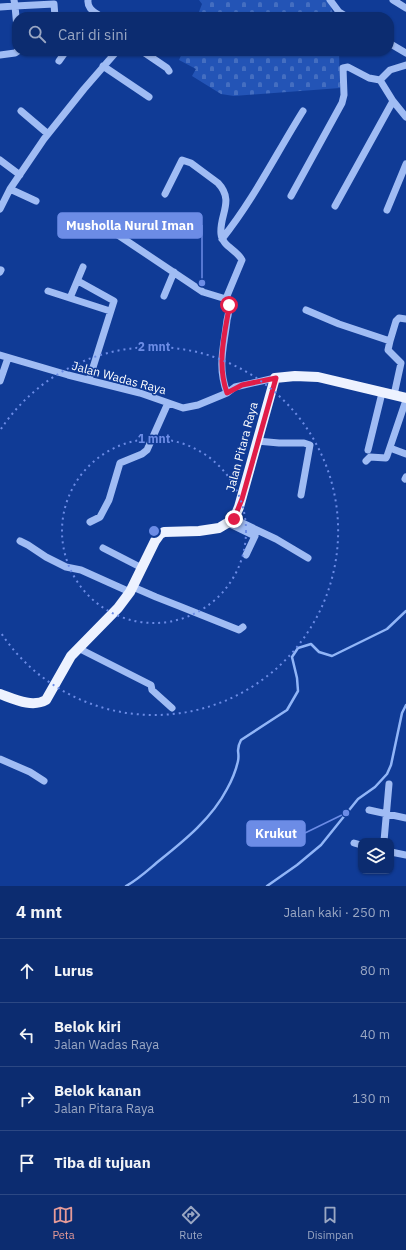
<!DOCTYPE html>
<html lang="id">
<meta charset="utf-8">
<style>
body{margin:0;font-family:"IBM Plex Sans",sans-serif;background:#153475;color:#f1f3f6}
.controls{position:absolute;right:12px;bottom:12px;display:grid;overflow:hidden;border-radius:8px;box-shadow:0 1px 3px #0004}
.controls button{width:36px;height:36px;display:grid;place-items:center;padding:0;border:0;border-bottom:1px solid #2c4883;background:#0c2c70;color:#f1f3f6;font:20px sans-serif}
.stop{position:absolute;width:12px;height:12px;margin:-9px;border:3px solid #e11d48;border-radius:50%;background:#fff}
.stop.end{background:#e11d48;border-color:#fff;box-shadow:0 1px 4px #0008}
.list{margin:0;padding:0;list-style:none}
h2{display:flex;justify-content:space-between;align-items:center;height:52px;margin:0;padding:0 16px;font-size:17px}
h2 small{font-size:13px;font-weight:400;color:#9aa7c3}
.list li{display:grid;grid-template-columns:26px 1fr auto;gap:12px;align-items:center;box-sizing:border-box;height:64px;padding:0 16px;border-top:1px solid #2c4883}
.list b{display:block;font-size:15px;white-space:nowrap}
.list p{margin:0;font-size:13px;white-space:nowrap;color:#9aa7c3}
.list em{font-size:13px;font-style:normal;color:#9aa7c3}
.icon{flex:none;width:22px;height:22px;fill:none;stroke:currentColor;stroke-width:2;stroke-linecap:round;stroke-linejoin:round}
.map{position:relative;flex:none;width:406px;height:886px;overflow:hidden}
.search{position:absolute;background:#0c2c70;box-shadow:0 1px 3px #0004;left:12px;right:12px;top:12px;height:44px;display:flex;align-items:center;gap:10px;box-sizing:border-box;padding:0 14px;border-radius:16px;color:#9aa7c3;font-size:15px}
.sheet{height:308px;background:#0c2c70}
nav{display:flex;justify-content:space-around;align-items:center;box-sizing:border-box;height:56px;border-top:1px solid #2c4883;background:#0c2c70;font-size:11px;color:#9aa7c3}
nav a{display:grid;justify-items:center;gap:2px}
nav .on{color:#e69b98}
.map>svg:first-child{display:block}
</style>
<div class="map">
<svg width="406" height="886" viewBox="0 0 406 886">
<defs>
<pattern id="cemetery-stones" width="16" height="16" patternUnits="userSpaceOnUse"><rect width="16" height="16" fill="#2354b6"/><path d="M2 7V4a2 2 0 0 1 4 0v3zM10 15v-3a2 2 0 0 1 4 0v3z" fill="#446ec1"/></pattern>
</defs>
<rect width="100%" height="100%" fill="#103b96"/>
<path fill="url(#cemetery-stones)" d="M199,0H329L334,17H197L202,4Z
M183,51H339L340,88L234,96L221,94L192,76L196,69L179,60Z"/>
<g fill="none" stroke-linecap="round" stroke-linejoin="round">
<path stroke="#91b5f7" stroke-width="2.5" d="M126,886C139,879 149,869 160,860C185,840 212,818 227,789C232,780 236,770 238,761C240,751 235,751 241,740L287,710L298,691L297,678L292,657L298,648L311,644L319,652L332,656L387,629L406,611
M267,886L297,865L321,845L358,799L375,787L387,774L391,765L402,713L406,705"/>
<path stroke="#a0bcf4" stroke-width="7" d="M88,0C87,9 95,12 101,17
M330,0L339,12L347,17
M393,0L406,8
M0,7L15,6L14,0
M17,28L15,6L54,4L55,17
M389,43L406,53
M142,51L167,68L169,71
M0,55L15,53L18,51
M59,61L66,51
M103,66L149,97
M393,101L406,117
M21,111L48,134
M0,160L20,175
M10,189L36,201
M165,194L182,160L191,163L218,183C235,201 219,215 221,234C222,246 237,250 242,260L227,296C226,300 229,303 229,308C229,312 228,316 227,320C224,347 217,366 227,393
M291,196L342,103L344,95L343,68L348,67L369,78L380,80L390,70L406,65
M335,206L393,101L380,80
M0,209L10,189L44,139L84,89L117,51
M387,210L406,164
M103,225L203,292L226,299
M222,239C254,199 276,154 303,111
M0,272L1,270
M78,281L114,301L89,380
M48,291L110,311
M164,296L174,272
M70,298L83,267
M306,310L339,324L390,341
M0,355L68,375L140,393L183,408L198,405L227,393L235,387L275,378
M0,381L8,358
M394,395L401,363L388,350L390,341L396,321L399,318L406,319
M257,441L279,443H304L310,445L301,495
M390,448L406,454
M368,450L382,393
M366,461L370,457L386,458L387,456L406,400
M405,479L406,477
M234,519L276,539L308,558
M90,522L100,517L109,500L120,463L142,454L147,450L168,403
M228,523L255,536L246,555
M20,541L28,545L46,557L66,567L81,570L130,592
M103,548L142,568
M133,587L156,597L179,606L239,630L243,627
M78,648L151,685L152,690L172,708
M0,759L30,772L44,781
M369,810L406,818
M384,841L389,784
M354,843L361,845
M391,852L406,855"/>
<path stroke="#edf2ff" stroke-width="10" d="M0,694C14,699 32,708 46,700L71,656L118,608L130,592L155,541L160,534L164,532L199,531L219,528L234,519L239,507L275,378L295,376L318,377L406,398"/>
</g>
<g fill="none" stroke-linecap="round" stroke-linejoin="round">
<path stroke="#e11d48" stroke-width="5" d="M229,305V308C224,336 217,365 227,393L242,385L276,378L242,499L234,519"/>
</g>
<g fill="none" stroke="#6c8ce6" stroke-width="2" stroke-dasharray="2 4">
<circle cx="154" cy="531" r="92"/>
<path d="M1 429A184 184 0 1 1 1 633"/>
</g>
<g text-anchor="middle" stroke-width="3" stroke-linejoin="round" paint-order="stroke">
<g font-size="12" fill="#fff" stroke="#103b96">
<text transform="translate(119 378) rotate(15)" y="4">Jalan Wadas Raya</text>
<text transform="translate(242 447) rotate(-75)" y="4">Jalan Pitara Raya</text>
</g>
</g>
<circle cx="154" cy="531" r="6" fill="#6c8ce6" stroke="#103b96" stroke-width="2"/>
<g font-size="12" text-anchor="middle" font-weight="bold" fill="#6c8ce6" stroke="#103b96" stroke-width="3" stroke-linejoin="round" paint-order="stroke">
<text x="154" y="351">2 mnt</text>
<text x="154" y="443">1 mnt</text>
</g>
<path fill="none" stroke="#6c8ce6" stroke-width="1.5" d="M202 283L202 225M346 813L305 833"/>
<g fill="#6c8ce6" stroke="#103b96" stroke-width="1.5">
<circle cx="202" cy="283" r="4"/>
<circle cx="346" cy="813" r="4"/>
</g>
<g fill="#6c8ce6" stroke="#6c8ce6" stroke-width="1.5">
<rect x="58" y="213" width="144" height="25" rx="4"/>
<rect x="247" y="821" width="58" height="25" rx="4"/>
</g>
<g font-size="13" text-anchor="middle" font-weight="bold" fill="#fff">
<text x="130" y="230">Musholla Nurul Iman</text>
<text x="276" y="838">Krukut</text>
</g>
</svg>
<div class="controls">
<button><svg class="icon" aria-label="layers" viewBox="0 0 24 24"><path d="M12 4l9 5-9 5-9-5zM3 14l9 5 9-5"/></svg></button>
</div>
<div class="stop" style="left:229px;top:305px"></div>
<div class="stop end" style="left:234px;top:519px"></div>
<div class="search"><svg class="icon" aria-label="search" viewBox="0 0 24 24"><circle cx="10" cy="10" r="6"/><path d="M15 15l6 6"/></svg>Cari di sini</div>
</div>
<section class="sheet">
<h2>4 mnt<small>Jalan kaki · 250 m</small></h2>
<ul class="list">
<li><svg class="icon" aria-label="ahead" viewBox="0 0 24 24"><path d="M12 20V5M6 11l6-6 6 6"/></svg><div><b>Lurus</b></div><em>80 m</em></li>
<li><svg class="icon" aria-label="left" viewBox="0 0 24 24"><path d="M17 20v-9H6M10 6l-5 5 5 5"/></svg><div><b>Belok kiri</b><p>Jalan Wadas Raya</p></div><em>40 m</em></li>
<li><svg class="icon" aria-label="right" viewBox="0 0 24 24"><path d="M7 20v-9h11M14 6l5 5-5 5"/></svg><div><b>Belok kanan</b><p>Jalan Pitara Raya</p></div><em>130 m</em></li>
<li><svg class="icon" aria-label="arrive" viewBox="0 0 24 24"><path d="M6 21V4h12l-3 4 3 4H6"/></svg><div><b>Tiba di tujuan</b></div></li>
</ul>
</section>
<nav>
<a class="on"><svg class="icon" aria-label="map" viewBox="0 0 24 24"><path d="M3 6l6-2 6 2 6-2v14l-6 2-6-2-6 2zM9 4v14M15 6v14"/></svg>Peta</a>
<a><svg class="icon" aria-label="directions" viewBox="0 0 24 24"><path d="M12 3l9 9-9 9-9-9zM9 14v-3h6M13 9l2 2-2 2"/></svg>Rute</a>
<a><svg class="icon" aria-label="saved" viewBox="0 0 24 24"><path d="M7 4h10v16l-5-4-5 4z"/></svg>Disimpan</a>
</nav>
